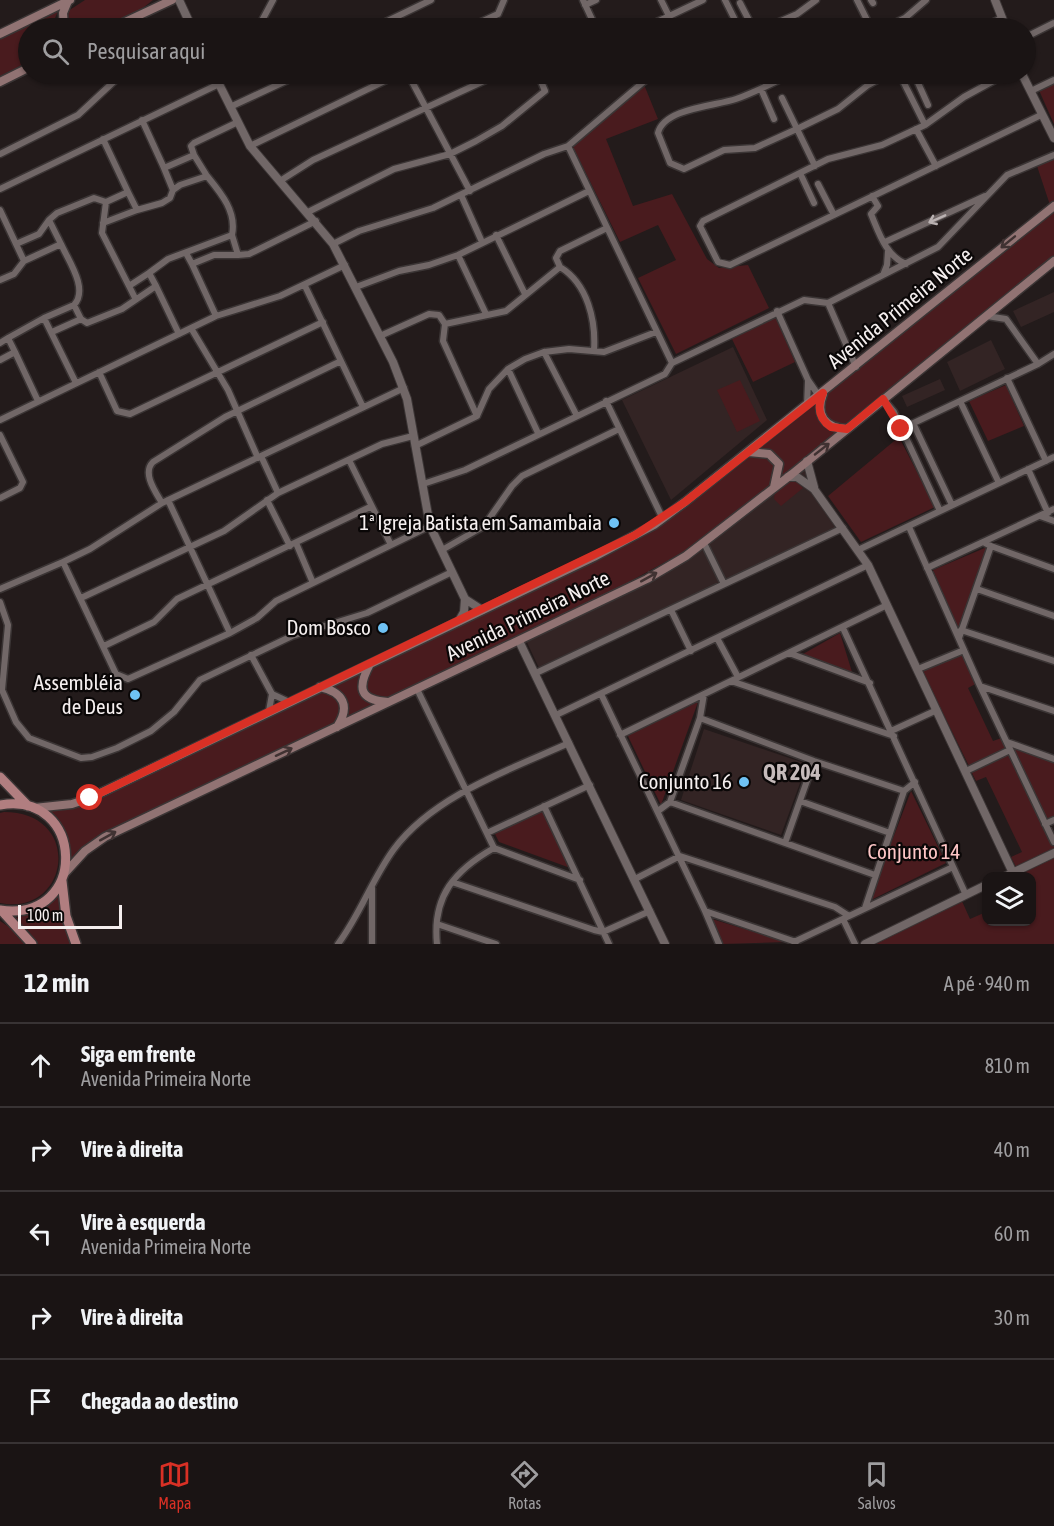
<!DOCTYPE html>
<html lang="pt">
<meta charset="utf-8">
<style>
body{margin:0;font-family:"Asap Condensed",sans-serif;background:#231d1d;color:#f1f3f6}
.controls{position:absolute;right:18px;bottom:18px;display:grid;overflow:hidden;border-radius:12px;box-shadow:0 2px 4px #0004}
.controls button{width:54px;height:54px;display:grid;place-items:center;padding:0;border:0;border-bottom:2px solid #383334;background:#1a1414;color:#f1f3f6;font:30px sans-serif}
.scale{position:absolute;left:18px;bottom:15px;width:104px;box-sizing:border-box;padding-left:6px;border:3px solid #f5efef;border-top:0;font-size:16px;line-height:21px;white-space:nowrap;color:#f5efef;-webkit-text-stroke:4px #0a0707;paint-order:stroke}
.stop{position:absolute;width:18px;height:18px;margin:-14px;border:4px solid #d93025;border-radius:50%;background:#fff}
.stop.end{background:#d93025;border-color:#fff;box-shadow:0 2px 6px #0008}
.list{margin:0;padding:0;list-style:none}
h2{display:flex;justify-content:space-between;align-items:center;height:78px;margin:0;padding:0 24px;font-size:26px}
h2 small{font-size:20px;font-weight:400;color:#9f9ea0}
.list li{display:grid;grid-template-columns:39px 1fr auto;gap:18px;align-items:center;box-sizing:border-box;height:84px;padding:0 24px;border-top:2px solid #383334}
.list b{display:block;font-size:22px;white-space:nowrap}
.list p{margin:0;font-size:20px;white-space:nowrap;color:#9f9ea0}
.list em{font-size:20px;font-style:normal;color:#9f9ea0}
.icon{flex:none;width:33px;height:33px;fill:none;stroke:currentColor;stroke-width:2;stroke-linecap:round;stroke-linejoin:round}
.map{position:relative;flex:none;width:1054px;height:944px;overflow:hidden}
.search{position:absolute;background:#1a1414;box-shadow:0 2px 4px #0004;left:18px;right:18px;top:18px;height:66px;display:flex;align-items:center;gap:15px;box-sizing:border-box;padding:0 21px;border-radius:33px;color:#9f9ea0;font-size:22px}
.sheet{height:498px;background:#1a1414}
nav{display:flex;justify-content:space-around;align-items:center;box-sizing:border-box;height:84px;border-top:2px solid #383334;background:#1a1414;font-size:16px;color:#9f9ea0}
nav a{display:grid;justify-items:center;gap:3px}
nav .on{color:#d93025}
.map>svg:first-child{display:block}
</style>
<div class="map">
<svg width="1054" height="944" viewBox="0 0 1054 944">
<rect width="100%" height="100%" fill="#231b1b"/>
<path fill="#332424" d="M1054,292V312L1021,327L1013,311Z
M991,340L1005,369L960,391L947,362Z
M733,347L767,420L671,500L622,400Z
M940,379L945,390L907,407L902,396Z
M802,464L843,524L539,668L524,636L615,592L707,540Z
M704,729L807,764L781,835L681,800Z"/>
<path fill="#491b1e" d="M85,0H153L139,11L102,28H69L65,13Z
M59,9L55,18L57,28H28V62L0,76V37Z
M1054,81V124L1038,88Z
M643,82L658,119L606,139L633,206L672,194L707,259L719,268L748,265L769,308L676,354L638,278L676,260L658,225L620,242L573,147Z
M1054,157V201L1050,205L1037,166Z
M1054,204V257L707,539L609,593L104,834L72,863C69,842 66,824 47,811L91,801L638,538Z
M775,316L795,362L753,382L731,337Z
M740,380L760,421L737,432L717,390Z
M1006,385L1024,426L988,441L969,401Z
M899,437L935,507L861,542L828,496Z
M796,481L803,488L781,506L774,499L775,492L789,482Z
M987,547L959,630L933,570Z
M840,633L852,672L803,654Z
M967,650L981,681L968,688L993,741L1007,736L1011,745L969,766L921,669Z
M698,702L661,805L627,734Z
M1012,746L1054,757V816L1047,819L1022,767L1054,838V849L1016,867L1011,857L1022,852L986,777L976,781L969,767Z
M911,791L946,863L869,901Z
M544,808L573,869L499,842L493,830Z
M4,812C84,812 70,917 0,903V813Z
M1054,855V944H871L961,899L970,919L986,912V922H1032V876H1009Z
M59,894L63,923L72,944H38L27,929L14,918C33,915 47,909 59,894Z
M712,919L787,942L722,944Z
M0,921L20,934L26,944H0Z"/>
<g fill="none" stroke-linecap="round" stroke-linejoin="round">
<defs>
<path id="minor" d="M583,0L596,28
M661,0L669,16
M725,0L734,18
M857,0L871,28
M871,0L873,3
M740,3L753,28
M585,5L596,0
M258,28L273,0
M373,28L431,0
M468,28L498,14L504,0
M644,28L703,0
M765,28L797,14L816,0
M885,28L905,18L926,0
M981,28L1002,18
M1026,37L1054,23
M408,74L470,191
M645,74L648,78L667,74
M766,74L771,83
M792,74C774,82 756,92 736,99C716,106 664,108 658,133L670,163L684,169L724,150L755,148L799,128L838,109L868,85L888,74
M914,74L928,105
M1006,74L964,97L925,125L882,145L828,159L703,221L700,226L718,262L730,265L1041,115
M902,79L925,125
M761,89L774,119
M1031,91L1054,80
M782,98L815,166
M230,107L301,74
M142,120L164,168
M916,129L936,166
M103,139L128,192
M250,146L399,74
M568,146L672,363
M0,154L78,115L122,74
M194,155L191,146L194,143L238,122
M800,173L814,203
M207,176C221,193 237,212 232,235
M280,181L313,160L499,74
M818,184L834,215
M0,189L219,84
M461,195L482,242
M872,196L878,206L871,214C879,233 886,256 906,264
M0,210L16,244
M137,210L162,203L170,198L173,190L180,185L207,176L194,155L164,168L173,190
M308,212L394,169L450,154L476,141L502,126L545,91L538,74
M49,220L57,213L94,198L106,202
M103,223L137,210L128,192L106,202L102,233L129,286
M496,235L525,294
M885,242L985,196
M61,244C68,260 89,289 74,305
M333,244L359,231L433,208L544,154L568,146L648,78
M238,255L249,254L316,221
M458,255L486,314
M192,264L216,316
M560,267C588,284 596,321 594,351
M149,273L168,259L232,235L238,255H214L192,264L186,253
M883,275L887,265L888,251
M0,280L14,274L24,261L61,244L49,220L39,234L16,244L24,261
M156,286L179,334
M305,286L363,407
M356,287L399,271L429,265L458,255L589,191
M777,311L808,380L819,396
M987,316L1006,319L1038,364
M81,319L87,323L122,309L156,286L149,273L129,286L135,298
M445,324L443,341L477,416
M191,328L228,390L258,458
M52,332L81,319L74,305L44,318L76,383
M380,336L429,314L439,315L445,324L506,311L560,267L556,258L560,251L607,228
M8,338L44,318
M0,343L8,338L15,352L0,360
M15,352L38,401
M544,352L577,416
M856,367L828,303L938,247L1007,175L1054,155
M508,369L538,433
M99,372L117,411L130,414L323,322
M1007,378L1046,461
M883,399L894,412L940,511
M606,401L663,519
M960,401L999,483
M807,405L808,381
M0,420L216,316L280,296L345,265
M913,423L952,505
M901,429L1038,364L1054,354
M0,435L23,482L20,488L0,498
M415,446L477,416L489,389L508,369L525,359L544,352L569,349L604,352L656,332
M261,456L278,493
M349,460L391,545
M1028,469L1048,513
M423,484L465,470L665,374L672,363L804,300L828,303
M168,500L230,633
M267,500L290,546
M162,503C155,491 142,473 153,462L225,417L341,361
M1040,516L1054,521
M909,527L980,686L1054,842
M296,543L313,583L430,526
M704,543L724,584
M991,546L1054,569
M442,550L484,526L512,486L522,476L619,429
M858,550L1054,457
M927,568L1054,509
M313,583L276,601L257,618L230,633L128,679L116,674L63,562L90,549L162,503L404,388
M0,589L63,562
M977,589L1054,616
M81,598L224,531L278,493L382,444L413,436
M0,602L8,625L2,690L16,722L29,738L81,758L92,757L117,748L151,731L174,712L200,680L292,636L367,613L452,572
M671,610L691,651
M843,628L966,895
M961,630L1054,661
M717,638L738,677
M959,638L991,546L985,543
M104,646L154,622L177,599L370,507
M789,653L870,683
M251,655L272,694L289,702
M918,669L964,650
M536,673L843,528
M731,681L894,736
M980,686L1054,711
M417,689L494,848C455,870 432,896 437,944
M601,694L705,911L796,942
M269,711L272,694
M556,715L868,565
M700,718L814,761L904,791
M891,731L937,710
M620,735L887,605
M1007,742L1054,759
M966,771L1010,750
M800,801L890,833
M670,802L700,718L704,694
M544,806L609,944
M658,811L670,802L875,875
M1045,824L1054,820
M487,833L590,785
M785,843L814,761
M494,848L580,880
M635,879L680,856L835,907L849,916
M452,882L594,930L603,932L650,911
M372,888V944
M865,908L904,791L915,782
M705,911L719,944
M843,919L855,944
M437,924L496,944
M794,942L953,867
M338,944C360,915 372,879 394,849C433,796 511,769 569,743"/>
<path id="tertiary" d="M179,0L192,28
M995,0L1006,28
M214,74L250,146L333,244L393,362L407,399L430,526L465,599L464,612L459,621
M1022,74L1054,138
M807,461L814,487
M788,477H797L814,489L868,565L1013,873
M465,599L482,610
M519,641L665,944
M1006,876L1054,853
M865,944L986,885"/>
<path id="secondary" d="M64,28L63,13L68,1
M112,28L172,0
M0,34L70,0
M0,82L28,68
M823,394C815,415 825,428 847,429
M749,452L769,454L779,464L774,487
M370,664C357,688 359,700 388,702
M320,687C343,692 351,706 337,727
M34,808L72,804L90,798L594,557L654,525L685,502L1054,206
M64,874L85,851L105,837L513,643L647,579L686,556L792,474L1054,261"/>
<path id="primary" d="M0,777L28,806
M0,805C85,790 90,923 0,910
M62,881L66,916L76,944
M1,910L32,944"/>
</defs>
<use href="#minor" stroke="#3b3535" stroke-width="9"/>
<use href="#tertiary" stroke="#3b3535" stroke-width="10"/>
<use href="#secondary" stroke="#3b3535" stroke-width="11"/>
<use href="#primary" stroke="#3b3535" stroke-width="12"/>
<use href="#minor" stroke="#716767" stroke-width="6"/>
<use href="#tertiary" stroke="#716767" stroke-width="8"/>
<use href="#secondary" stroke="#917373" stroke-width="8"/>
<use href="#primary" stroke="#b17e80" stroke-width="9"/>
</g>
<defs><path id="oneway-shaft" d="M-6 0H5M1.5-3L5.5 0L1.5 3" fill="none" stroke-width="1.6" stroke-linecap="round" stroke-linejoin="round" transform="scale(1.5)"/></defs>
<use stroke="#bab2b2" href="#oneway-shaft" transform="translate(937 219) rotate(156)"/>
<g stroke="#403232">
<use href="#oneway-shaft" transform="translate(1008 242) rotate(141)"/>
<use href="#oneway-shaft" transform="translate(822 449) rotate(-38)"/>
<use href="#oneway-shaft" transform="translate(649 577) rotate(-29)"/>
<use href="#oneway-shaft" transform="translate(284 752) rotate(-25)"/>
<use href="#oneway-shaft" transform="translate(108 836) rotate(-29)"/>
</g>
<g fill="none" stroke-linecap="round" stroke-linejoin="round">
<path stroke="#d93025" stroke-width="8" d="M90,798L635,535L685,502L823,393C817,407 818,418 831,427L847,429L883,399L901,429"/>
</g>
<g fill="#6fc2f4" stroke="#0a0707" stroke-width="2">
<circle cx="614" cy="523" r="6"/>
<circle cx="383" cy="628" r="6"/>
<circle cx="135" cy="695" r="6"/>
<circle cx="744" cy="782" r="6"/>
</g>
<g text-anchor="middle" stroke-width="4.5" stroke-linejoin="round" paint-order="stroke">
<g font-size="21" fill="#f5efef" stroke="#0a0707">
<text transform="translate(900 308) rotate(-39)" y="7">Avenida Primeira Norte</text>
<text transform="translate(528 616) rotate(-26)" y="7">Avenida Primeira Norte</text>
</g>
<g font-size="21" fill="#f5efef" stroke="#0a0707" text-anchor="end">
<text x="602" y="530">1ª Igreja Batista em Samambaia</text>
<text x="371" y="635">Dom Bosco</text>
<text x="123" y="690">Assembléia<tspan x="123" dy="24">de Deus</tspan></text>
<text x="732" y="789">Conjunto 16</text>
</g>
<g font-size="21" fill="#fec6c6" stroke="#0a0707">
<text x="914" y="859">Conjunto 14</text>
</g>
<g font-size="22" font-weight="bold" fill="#c6bbbb" stroke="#0a0707">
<text x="792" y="780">QR 204</text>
</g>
</g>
</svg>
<div class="controls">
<button><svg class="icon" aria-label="layers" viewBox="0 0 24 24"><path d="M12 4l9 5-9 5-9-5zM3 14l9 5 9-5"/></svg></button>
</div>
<div class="scale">100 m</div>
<div class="stop" style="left:90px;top:798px"></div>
<div class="stop end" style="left:901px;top:429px"></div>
<div class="search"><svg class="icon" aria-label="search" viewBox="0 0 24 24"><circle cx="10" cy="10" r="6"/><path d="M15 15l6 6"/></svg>Pesquisar aqui</div>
</div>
<section class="sheet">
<h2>12 min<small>A pé · 940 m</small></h2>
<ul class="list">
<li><svg class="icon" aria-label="ahead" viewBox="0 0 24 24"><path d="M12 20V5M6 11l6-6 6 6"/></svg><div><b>Siga em frente</b><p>Avenida Primeira Norte</p></div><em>810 m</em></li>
<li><svg class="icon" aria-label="right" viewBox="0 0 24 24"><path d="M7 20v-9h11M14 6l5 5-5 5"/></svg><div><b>Vire à direita</b></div><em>40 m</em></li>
<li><svg class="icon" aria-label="left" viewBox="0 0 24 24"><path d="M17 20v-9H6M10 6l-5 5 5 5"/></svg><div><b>Vire à esquerda</b><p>Avenida Primeira Norte</p></div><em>60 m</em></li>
<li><svg class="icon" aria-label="right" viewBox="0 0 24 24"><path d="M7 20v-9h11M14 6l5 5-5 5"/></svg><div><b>Vire à direita</b></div><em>30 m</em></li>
<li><svg class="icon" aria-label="arrive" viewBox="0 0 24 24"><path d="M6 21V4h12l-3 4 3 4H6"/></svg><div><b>Chegada ao destino</b></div></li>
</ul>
</section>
<nav>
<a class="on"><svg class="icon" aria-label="map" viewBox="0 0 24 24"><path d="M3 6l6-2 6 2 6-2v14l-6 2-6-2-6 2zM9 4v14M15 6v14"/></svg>Mapa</a>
<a><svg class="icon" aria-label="directions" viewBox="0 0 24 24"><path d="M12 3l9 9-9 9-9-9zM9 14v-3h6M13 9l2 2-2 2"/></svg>Rotas</a>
<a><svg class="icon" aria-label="saved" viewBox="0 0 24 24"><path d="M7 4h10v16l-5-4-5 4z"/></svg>Salvos</a>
</nav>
